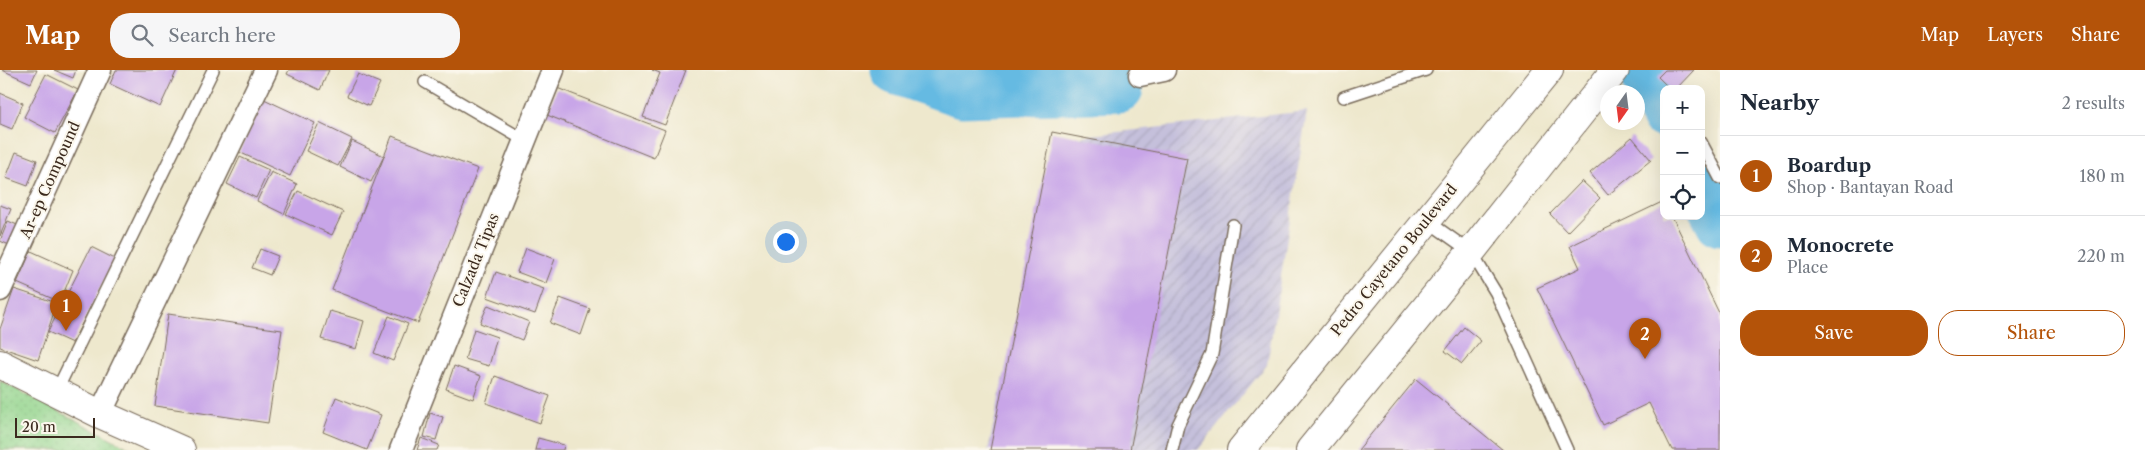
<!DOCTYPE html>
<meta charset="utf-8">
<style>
body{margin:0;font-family:"Libre Caslon Text",serif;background:#f6f6f7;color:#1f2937}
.controls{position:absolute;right:15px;top:15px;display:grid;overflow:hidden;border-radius:10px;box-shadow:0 5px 20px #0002}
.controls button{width:45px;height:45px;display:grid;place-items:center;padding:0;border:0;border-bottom:1px solid #e0e1e3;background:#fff;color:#1f2937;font:25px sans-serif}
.compass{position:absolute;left:1600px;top:15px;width:45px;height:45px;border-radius:50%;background:#fff;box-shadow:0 5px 20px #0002;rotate:194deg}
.scale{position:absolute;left:15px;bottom:12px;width:80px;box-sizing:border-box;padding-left:5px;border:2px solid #3b2a1e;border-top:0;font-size:14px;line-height:18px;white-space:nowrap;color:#3b2a1e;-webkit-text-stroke:4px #fbf7ec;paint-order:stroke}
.you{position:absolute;left:785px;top:171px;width:18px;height:18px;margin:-12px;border:4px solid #fff;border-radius:50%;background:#1a73e8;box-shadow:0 0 0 8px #1a73e833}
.badge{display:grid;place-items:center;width:32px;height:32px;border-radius:50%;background:#b45309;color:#fff;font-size:16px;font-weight:700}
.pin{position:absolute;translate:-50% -41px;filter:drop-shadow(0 1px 2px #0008)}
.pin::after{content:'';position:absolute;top:26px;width:18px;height:15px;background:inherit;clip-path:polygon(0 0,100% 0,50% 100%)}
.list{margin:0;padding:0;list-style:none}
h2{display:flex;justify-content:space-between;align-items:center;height:65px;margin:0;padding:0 20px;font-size:21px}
h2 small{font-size:16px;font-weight:400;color:#747a83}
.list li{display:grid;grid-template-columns:32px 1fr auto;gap:15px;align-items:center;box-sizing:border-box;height:80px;padding:0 20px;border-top:1px solid #e0e1e3}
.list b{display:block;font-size:19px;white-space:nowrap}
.list p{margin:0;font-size:16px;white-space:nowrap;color:#747a83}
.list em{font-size:16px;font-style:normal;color:#747a83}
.actions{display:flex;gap:10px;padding:15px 20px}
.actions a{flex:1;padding:11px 0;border:1px solid #b45309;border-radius:20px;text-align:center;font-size:18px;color:#b45309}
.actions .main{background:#b45309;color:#fff}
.icon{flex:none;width:28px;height:28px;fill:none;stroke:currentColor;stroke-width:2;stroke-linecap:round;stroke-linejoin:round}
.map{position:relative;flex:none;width:1720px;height:380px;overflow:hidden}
header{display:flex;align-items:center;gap:30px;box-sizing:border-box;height:70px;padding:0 25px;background:#b45309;color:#fff}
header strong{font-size:24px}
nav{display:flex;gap:28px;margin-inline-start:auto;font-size:18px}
.search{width:350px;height:45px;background:#f6f6f7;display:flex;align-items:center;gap:12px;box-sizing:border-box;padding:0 18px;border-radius:20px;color:#747a83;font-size:19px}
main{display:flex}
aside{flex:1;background:#fff}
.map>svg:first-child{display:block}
</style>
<header>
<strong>Map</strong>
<div class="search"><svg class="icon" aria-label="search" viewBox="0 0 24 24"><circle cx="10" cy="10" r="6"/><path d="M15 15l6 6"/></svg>Search here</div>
<nav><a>Map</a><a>Layers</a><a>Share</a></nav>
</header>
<main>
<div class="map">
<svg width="1720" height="380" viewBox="0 0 1720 380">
<defs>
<pattern id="industrial-furrows" width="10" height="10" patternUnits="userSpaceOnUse" patternTransform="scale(1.25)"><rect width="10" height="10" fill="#c5c0db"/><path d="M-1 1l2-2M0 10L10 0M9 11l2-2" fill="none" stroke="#aaa5bc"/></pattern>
<pattern id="grass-dots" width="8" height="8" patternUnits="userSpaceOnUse" patternTransform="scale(1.25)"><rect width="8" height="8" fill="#91d48c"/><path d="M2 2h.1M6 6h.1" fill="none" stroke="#7eb678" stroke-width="1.8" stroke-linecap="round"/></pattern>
</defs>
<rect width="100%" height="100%" fill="#fbf7ec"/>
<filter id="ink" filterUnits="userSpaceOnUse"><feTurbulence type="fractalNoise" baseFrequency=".02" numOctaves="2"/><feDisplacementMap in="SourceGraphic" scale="10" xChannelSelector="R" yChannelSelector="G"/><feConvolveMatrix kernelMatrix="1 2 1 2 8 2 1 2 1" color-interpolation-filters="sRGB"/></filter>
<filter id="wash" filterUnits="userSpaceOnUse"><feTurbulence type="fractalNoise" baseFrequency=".0096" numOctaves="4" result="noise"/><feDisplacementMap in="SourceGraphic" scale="20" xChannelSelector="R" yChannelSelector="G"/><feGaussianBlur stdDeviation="1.12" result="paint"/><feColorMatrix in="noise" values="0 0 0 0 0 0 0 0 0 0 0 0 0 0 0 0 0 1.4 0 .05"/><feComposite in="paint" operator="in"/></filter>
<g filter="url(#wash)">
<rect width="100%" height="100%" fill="#eee8cd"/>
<path fill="url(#industrial-furrows)" d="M1307,41L1267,295L1198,380H988L1055,69Z"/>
<path fill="url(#grass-dots)" stroke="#667f55" d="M0,311L133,380H0Z"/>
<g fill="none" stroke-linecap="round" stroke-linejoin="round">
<path stroke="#65bae2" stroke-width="49" d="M895,0L962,23L1119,18
M1643,4L1664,44
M1701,116L1720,152"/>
</g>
<g id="blocks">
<path fill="#c8a5e8" d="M2,0H37L31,13Z
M54,0H76L73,8Z
M116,0H177L160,37L110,14Z
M289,0H329L320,20L287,4Z
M652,0H686L665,55L643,47L660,3Z
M1665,0H1694L1676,19H1670L1658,7Z
M46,4L78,20L55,63L24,47Z
M358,4L380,13L369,36L347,26Z
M557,18L665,60L654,88L547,45Z
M0,23L23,33L12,59L0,54Z
M264,29L315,53L290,106L239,82Z
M319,53L352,69L338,96L306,81Z
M1052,62L1187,88L1130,380H990Z
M392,66L478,99L418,253L332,220Z
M1632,67L1651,90L1608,125L1590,103Z
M352,71L384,86L371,112L340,97Z
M16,82L37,90L28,116L6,108Z
M240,87L269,100L256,128L227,114Z
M271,102L297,114L284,144L257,131Z
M1582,111L1600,128L1567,162L1550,144Z
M298,121L343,142L332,165L286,144Z
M1664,131V146H1672L1720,245V380H1672L1649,333L1603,355L1537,218L1580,198L1570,176Z
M0,135L11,139L0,166Z
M8,151L22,157L14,177L0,171Z
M91,177L115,189L72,273L48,262Z
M526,178L555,189L546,213L517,202Z
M260,179L278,186L270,205L252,198Z
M31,181L73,200L60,232L17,213Z
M496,202L544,219L535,244L487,227Z
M14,219L57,233L38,290L0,277V259Z
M560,228L590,239L581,265L550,253Z
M488,235L529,252L522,270L480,253Z
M330,241L364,251L356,279L321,269Z
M168,244L282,260L268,353L155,336Z
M389,246L408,254L393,291L374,283Z
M1464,257L1481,271L1462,294L1445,281Z
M474,259L497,267L489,296L465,289Z
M454,296L481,306L473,329L446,319Z
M495,306L550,326L540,353L486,333Z
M1416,309L1503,380H1358Z
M336,327L381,345L367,380L323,362Z
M430,343L443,347L436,370L424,367Z
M421,368L439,375L437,380H417Z
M538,368L564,375L563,380H535Z"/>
</g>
</g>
<g filter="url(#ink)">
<use href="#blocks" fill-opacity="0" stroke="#7a6c5b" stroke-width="1"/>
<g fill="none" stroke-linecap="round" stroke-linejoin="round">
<defs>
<path id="service" d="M425,12L524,70
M1344,27L1426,0
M1701,72L1720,108
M1426,150L1471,182L1496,223L1567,380
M56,322L213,0
M1172,380L1178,355L1212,284L1233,155"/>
<path id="minor" d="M1140,5L1164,0
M0,220L100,0
M100,344L266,0
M401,380L553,0"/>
<path id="tertiary" d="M0,294L100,344L181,380"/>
<path id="secondary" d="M1241,380L1549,0
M1310,380L1471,182L1615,0"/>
</defs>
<use href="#service" stroke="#7a6c5b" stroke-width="14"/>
<use href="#minor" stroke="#7a6c5b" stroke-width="25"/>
<use href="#tertiary" stroke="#7a6c5b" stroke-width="30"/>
<use href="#secondary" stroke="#7a6c5b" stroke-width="30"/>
<use href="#service" stroke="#fff" stroke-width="11"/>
<use href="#minor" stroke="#fff" stroke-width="22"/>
<use href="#tertiary" stroke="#fff" stroke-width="28"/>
<use href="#secondary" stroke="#fff" stroke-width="28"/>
</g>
</g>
<g text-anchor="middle" stroke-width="4" stroke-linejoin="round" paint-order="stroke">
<g font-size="15" fill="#3b2a1e" stroke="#fbf7ec">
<text transform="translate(50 110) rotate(-66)" y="5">Ar-ep Compound</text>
<text transform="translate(476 190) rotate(-68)" y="5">Calzada Tipas</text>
<text transform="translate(1394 190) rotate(-51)" y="5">Pedro Cayetano Boulevard</text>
</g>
</g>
</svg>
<div class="controls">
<button>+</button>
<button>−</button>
<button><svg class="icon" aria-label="locate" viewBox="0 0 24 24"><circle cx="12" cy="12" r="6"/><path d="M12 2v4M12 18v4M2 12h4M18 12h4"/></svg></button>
</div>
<svg class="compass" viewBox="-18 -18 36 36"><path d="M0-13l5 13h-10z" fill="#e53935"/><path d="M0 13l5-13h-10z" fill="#747a83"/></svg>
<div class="scale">20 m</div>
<div class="you"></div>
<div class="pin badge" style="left:66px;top:261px">1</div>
<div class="pin badge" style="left:1645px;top:289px">2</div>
</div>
<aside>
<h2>Nearby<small>2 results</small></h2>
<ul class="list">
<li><span class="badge">1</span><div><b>Boardup</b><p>Shop · Bantayan Road</p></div><em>180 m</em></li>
<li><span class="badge">2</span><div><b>Monocrete</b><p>Place</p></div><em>220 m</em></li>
</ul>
<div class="actions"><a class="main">Save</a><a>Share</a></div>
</aside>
</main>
